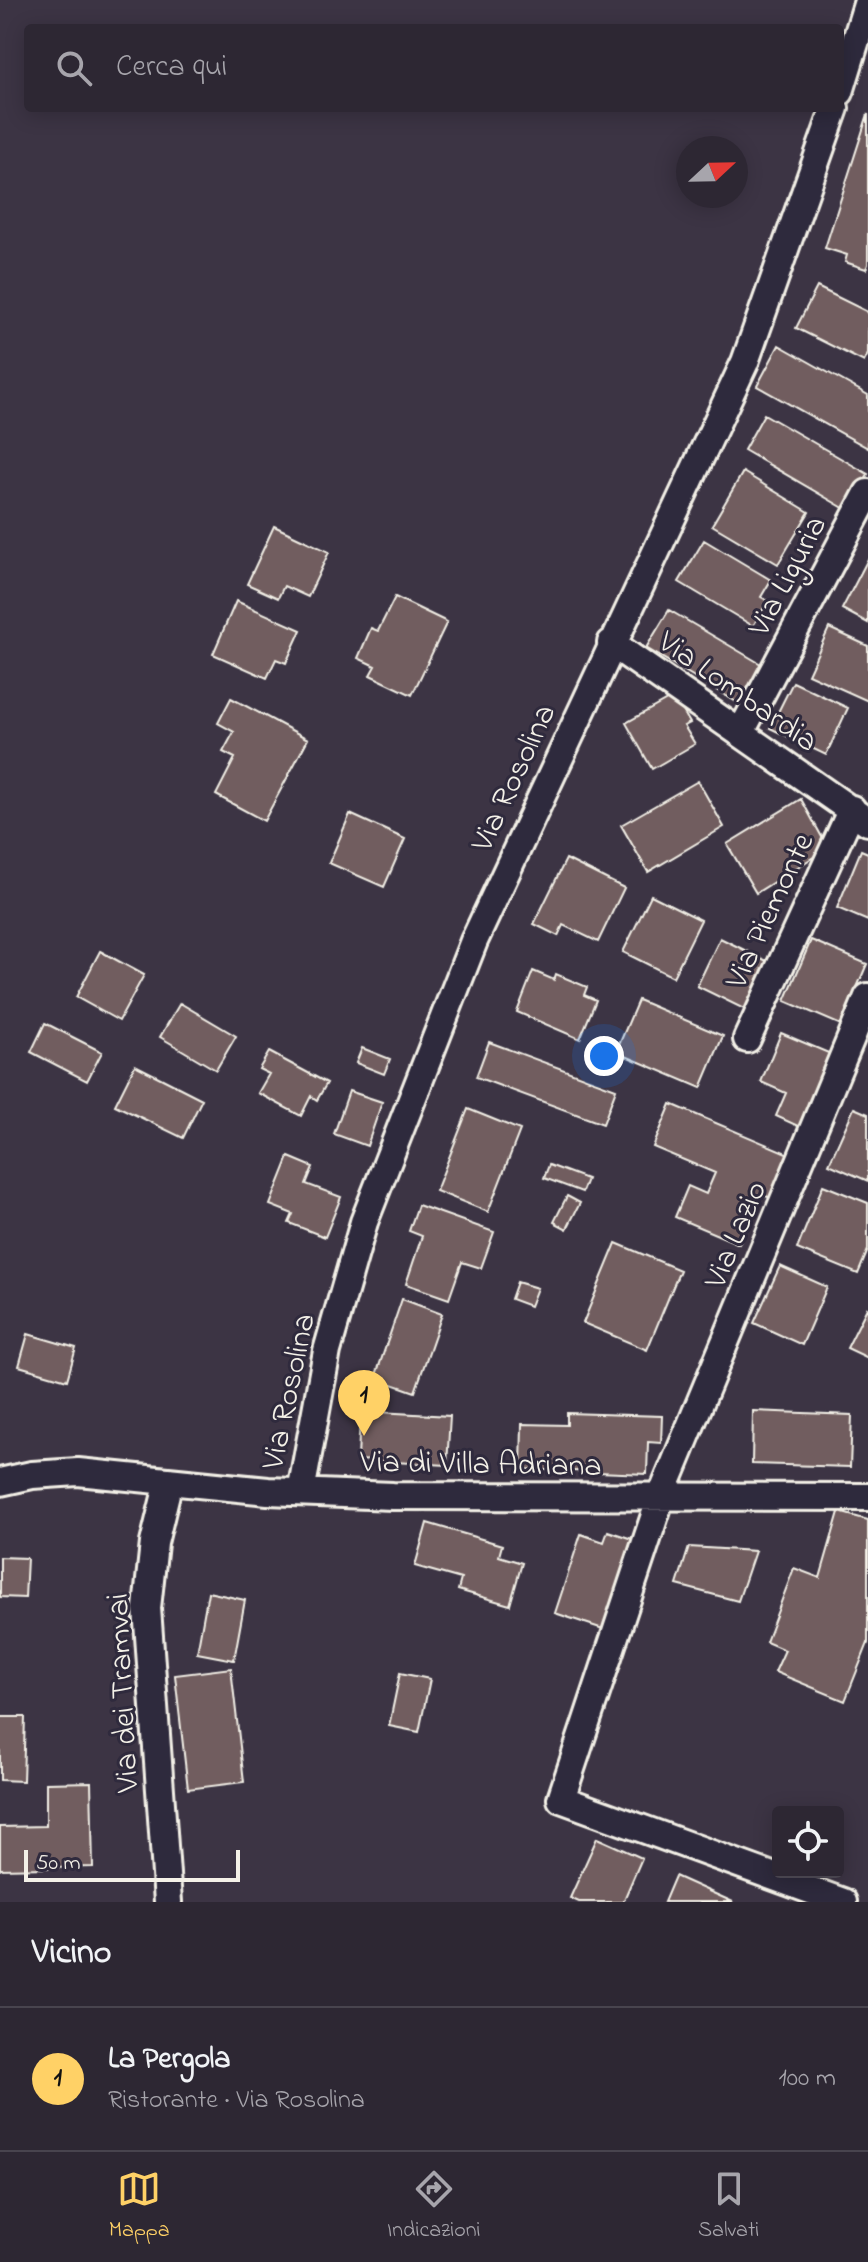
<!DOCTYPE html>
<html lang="it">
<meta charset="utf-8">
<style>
body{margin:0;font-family:"Indie Flower",sans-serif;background:#39333f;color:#f1f3f6}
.controls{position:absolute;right:24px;bottom:24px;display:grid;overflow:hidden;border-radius:8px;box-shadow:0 4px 20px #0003}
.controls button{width:72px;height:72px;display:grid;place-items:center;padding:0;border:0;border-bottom:2px solid #48444e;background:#2d2733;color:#f1f3f6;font:40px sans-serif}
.compass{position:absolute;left:676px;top:136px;width:72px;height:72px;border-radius:50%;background:#2d2733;box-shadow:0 4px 20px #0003;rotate:68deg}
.scale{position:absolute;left:24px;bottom:20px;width:216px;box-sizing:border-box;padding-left:8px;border:4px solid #f4f1e8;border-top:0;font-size:22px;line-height:28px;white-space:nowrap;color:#f4f1e8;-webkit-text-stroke:6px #2f2a3d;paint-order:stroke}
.you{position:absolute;left:604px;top:1056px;width:28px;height:28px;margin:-20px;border:6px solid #fff;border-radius:50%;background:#1a73e8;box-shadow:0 0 0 12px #1a73e833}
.badge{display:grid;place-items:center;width:52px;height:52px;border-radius:50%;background:#ffd166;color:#111;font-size:26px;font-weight:700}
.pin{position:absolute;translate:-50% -66px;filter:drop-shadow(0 2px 4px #0008)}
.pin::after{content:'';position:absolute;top:42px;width:28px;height:24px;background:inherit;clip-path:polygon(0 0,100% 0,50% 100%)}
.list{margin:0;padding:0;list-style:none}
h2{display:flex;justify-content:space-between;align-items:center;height:104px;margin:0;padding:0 32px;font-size:34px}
h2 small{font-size:26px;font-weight:400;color:#a7a5ac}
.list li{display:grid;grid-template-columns:52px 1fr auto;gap:24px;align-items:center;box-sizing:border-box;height:144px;padding:0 32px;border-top:2px solid #48444e}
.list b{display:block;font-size:30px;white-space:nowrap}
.list p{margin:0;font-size:26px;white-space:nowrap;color:#a7a5ac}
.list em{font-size:26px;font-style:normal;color:#a7a5ac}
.icon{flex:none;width:44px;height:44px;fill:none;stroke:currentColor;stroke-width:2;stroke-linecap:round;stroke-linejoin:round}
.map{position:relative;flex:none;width:868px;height:1902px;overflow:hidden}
.search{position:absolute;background:#2d2733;box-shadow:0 4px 20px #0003;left:24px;right:24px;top:24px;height:88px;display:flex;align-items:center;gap:20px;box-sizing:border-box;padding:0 28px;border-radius:8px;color:#a7a5ac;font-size:30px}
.sheet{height:248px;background:#2d2733}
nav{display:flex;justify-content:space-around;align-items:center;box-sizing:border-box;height:112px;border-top:2px solid #48444e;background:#2d2733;font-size:22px;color:#a7a5ac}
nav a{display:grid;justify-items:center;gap:4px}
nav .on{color:#ffd166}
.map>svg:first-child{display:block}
</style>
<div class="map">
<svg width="868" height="1902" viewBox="0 0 868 1902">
<rect width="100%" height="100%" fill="#3c3444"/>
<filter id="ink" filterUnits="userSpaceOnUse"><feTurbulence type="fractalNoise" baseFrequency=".0125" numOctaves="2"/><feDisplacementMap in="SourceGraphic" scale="16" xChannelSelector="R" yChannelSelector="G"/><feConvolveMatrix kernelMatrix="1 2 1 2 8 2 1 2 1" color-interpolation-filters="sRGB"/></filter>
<g filter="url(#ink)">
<path fill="#715d5e" stroke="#f4f1e8" stroke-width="2" d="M868,114V264L866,269L845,262L847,255L825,248Z
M817,287L868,312V354L864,362L796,328Z
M779,345L868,395V448L757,386Z
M764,414L868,474L847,510L744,450Z
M743,472L809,512L778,564L712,525Z
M274,526L329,552L308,597L284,586L278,598L247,584Z
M704,540L771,580L761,597L768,601L753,626L679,582Z
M868,559V623L842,609Z
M395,597L447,622L412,695L370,675L375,666L358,658L371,628L378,631Z
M236,601L301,630L286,663L276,659L267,678L213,654Z
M669,610L766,667L743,706L646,648Z
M829,628L868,646V701L808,674Z
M793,682L848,708L826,755L770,728Z
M674,696L690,723L684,726L695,744L652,769L626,723Z
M231,698L308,739L264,821L216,795L235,758L223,752L234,732L218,723Z
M698,781L724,827L648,872L621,825Z
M801,799L828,848L756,893L727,844Z
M350,814L405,839L384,887L329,863Z
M861,850L868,853V921L837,908Z
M566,859L624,888L598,942L563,925L558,936L534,924Z
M651,895L701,920L673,977L623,952Z
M720,938L771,963L748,1011L697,986Z
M811,940L867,964L841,1025L785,1001Z
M100,951L144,975L119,1021L76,997Z
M533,971L554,980L556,974L587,987L584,995L596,1000L580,1039L517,1012Z
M638,1000L723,1036L701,1088L616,1052Z
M180,1003L236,1036L216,1070L160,1037Z
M45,1023L102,1052L87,1081L31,1052Z
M781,1033L831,1054L800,1127L776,1116L786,1093L761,1082Z
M489,1042L616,1089L603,1124L476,1077Z
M362,1048L390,1059L384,1074L356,1063Z
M269,1052L327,1083L317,1100L311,1096L301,1116L258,1093L269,1074L259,1069Z
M135,1065L202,1099L183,1138L115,1105Z
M349,1091L382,1102L367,1146L334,1134Z
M671,1104L789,1154L771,1198L760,1194L739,1244L675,1217L688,1186L706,1194L715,1173L653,1147Z
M854,1108L868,1114V1181L829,1164Z
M468,1109L520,1130L488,1212L436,1191Z
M289,1157L313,1167L306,1184L341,1197L325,1237L289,1223L293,1214L270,1205Z
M549,1165L587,1179L582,1192L544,1178Z
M823,1185L868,1203V1250L858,1274L797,1249Z
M567,1196L580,1203L567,1229L554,1222Z
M418,1205L494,1232L481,1268L462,1262L449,1299L406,1284L422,1236L409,1231Z
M616,1243L680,1270L647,1350L583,1323Z
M780,1266L827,1287L802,1345L754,1323Z
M517,1282L537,1288L530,1306L511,1299Z
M402,1299L442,1314L415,1392L375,1378Z
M867,1308L868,1309V1358L847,1348Z
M28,1334L76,1348L67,1380L19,1366Z
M360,1411L450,1416L447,1465L358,1460Z
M753,1411L852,1415L850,1467L752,1464Z
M567,1413L662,1416L661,1443L648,1442L647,1474L521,1469L522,1424L567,1425Z
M839,1512L868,1520V1643L845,1701L775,1672L785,1650L766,1642L794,1568L820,1578Z
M427,1523L502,1545L499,1556L522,1563L510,1605L458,1590L461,1579L415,1566Z
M608,1531L632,1539L603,1629L555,1613L581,1534L604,1542Z
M689,1547L755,1551L738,1601L677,1585Z
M0,1557L27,1558L25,1598L0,1597Z
M208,1592L245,1600L234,1660L197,1653Z
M231,1668L244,1782L188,1789L175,1675Z
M400,1673L430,1679L419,1732L389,1726Z
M0,1717H25L23,1781L0,1780Z
M91,1782L93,1867L0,1869V1827L46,1826V1783Z
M597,1838L642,1858L623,1902H579L570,1898Z
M675,1876L733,1902H664Z"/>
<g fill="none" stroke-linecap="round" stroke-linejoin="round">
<defs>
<path id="street" d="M840,92L868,1
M611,643L868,822
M741,732L868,493
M747,1039L852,809
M0,1482L32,1475L78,1472L268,1491L393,1496L868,1497
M301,1492L327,1351L364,1222L474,941L745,362L835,108
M168,1902L147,1608L154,1543L169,1481
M843,1902L561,1799L661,1497L868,997"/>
</defs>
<use href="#street" stroke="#f4f1e8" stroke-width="32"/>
<use href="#street" stroke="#2f2a3d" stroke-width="26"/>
</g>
</g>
<g text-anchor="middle" stroke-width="6" stroke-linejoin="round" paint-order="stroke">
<g font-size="32" fill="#f4f1e8" stroke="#2f2a3d">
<text transform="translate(786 575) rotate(-62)" y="11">Via Liguria</text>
<text transform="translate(739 690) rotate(35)" y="11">Via Lombardia</text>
<text transform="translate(512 777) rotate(-65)" y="11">Via Rosolina</text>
<text transform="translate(768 910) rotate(-65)" y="11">Via Piemonte</text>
<text transform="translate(734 1234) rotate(-67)" y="11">Via Lazio</text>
<text transform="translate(287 1391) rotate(-78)" y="11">Via Rosolina</text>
<text transform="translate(481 1462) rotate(1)" y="11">Via di Villa Adriana</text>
<text transform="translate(121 1693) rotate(-93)" y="11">Via dei Tramvai</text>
</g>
</g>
</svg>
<div class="controls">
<button><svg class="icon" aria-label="locate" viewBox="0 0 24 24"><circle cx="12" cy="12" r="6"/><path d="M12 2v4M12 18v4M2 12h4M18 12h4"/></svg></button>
</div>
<svg class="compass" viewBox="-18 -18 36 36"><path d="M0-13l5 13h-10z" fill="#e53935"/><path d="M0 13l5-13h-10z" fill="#a7a5ac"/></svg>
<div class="scale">50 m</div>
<div class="you"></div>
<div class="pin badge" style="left:364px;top:1436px">1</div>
<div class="search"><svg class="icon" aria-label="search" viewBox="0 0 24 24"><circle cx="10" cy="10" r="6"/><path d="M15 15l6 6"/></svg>Cerca qui</div>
</div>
<section class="sheet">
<h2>Vicino<small></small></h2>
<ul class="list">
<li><span class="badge">1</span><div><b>La Pergola</b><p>Ristorante · Via Rosolina</p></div><em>100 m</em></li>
</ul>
</section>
<nav>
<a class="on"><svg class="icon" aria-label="map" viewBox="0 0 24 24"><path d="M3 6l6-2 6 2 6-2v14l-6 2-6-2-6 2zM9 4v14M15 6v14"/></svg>Mappa</a>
<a><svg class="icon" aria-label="directions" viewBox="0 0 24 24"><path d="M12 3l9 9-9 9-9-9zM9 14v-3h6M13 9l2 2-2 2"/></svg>Indicazioni</a>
<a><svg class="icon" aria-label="saved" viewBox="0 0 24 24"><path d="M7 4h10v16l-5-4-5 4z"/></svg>Salvati</a>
</nav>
